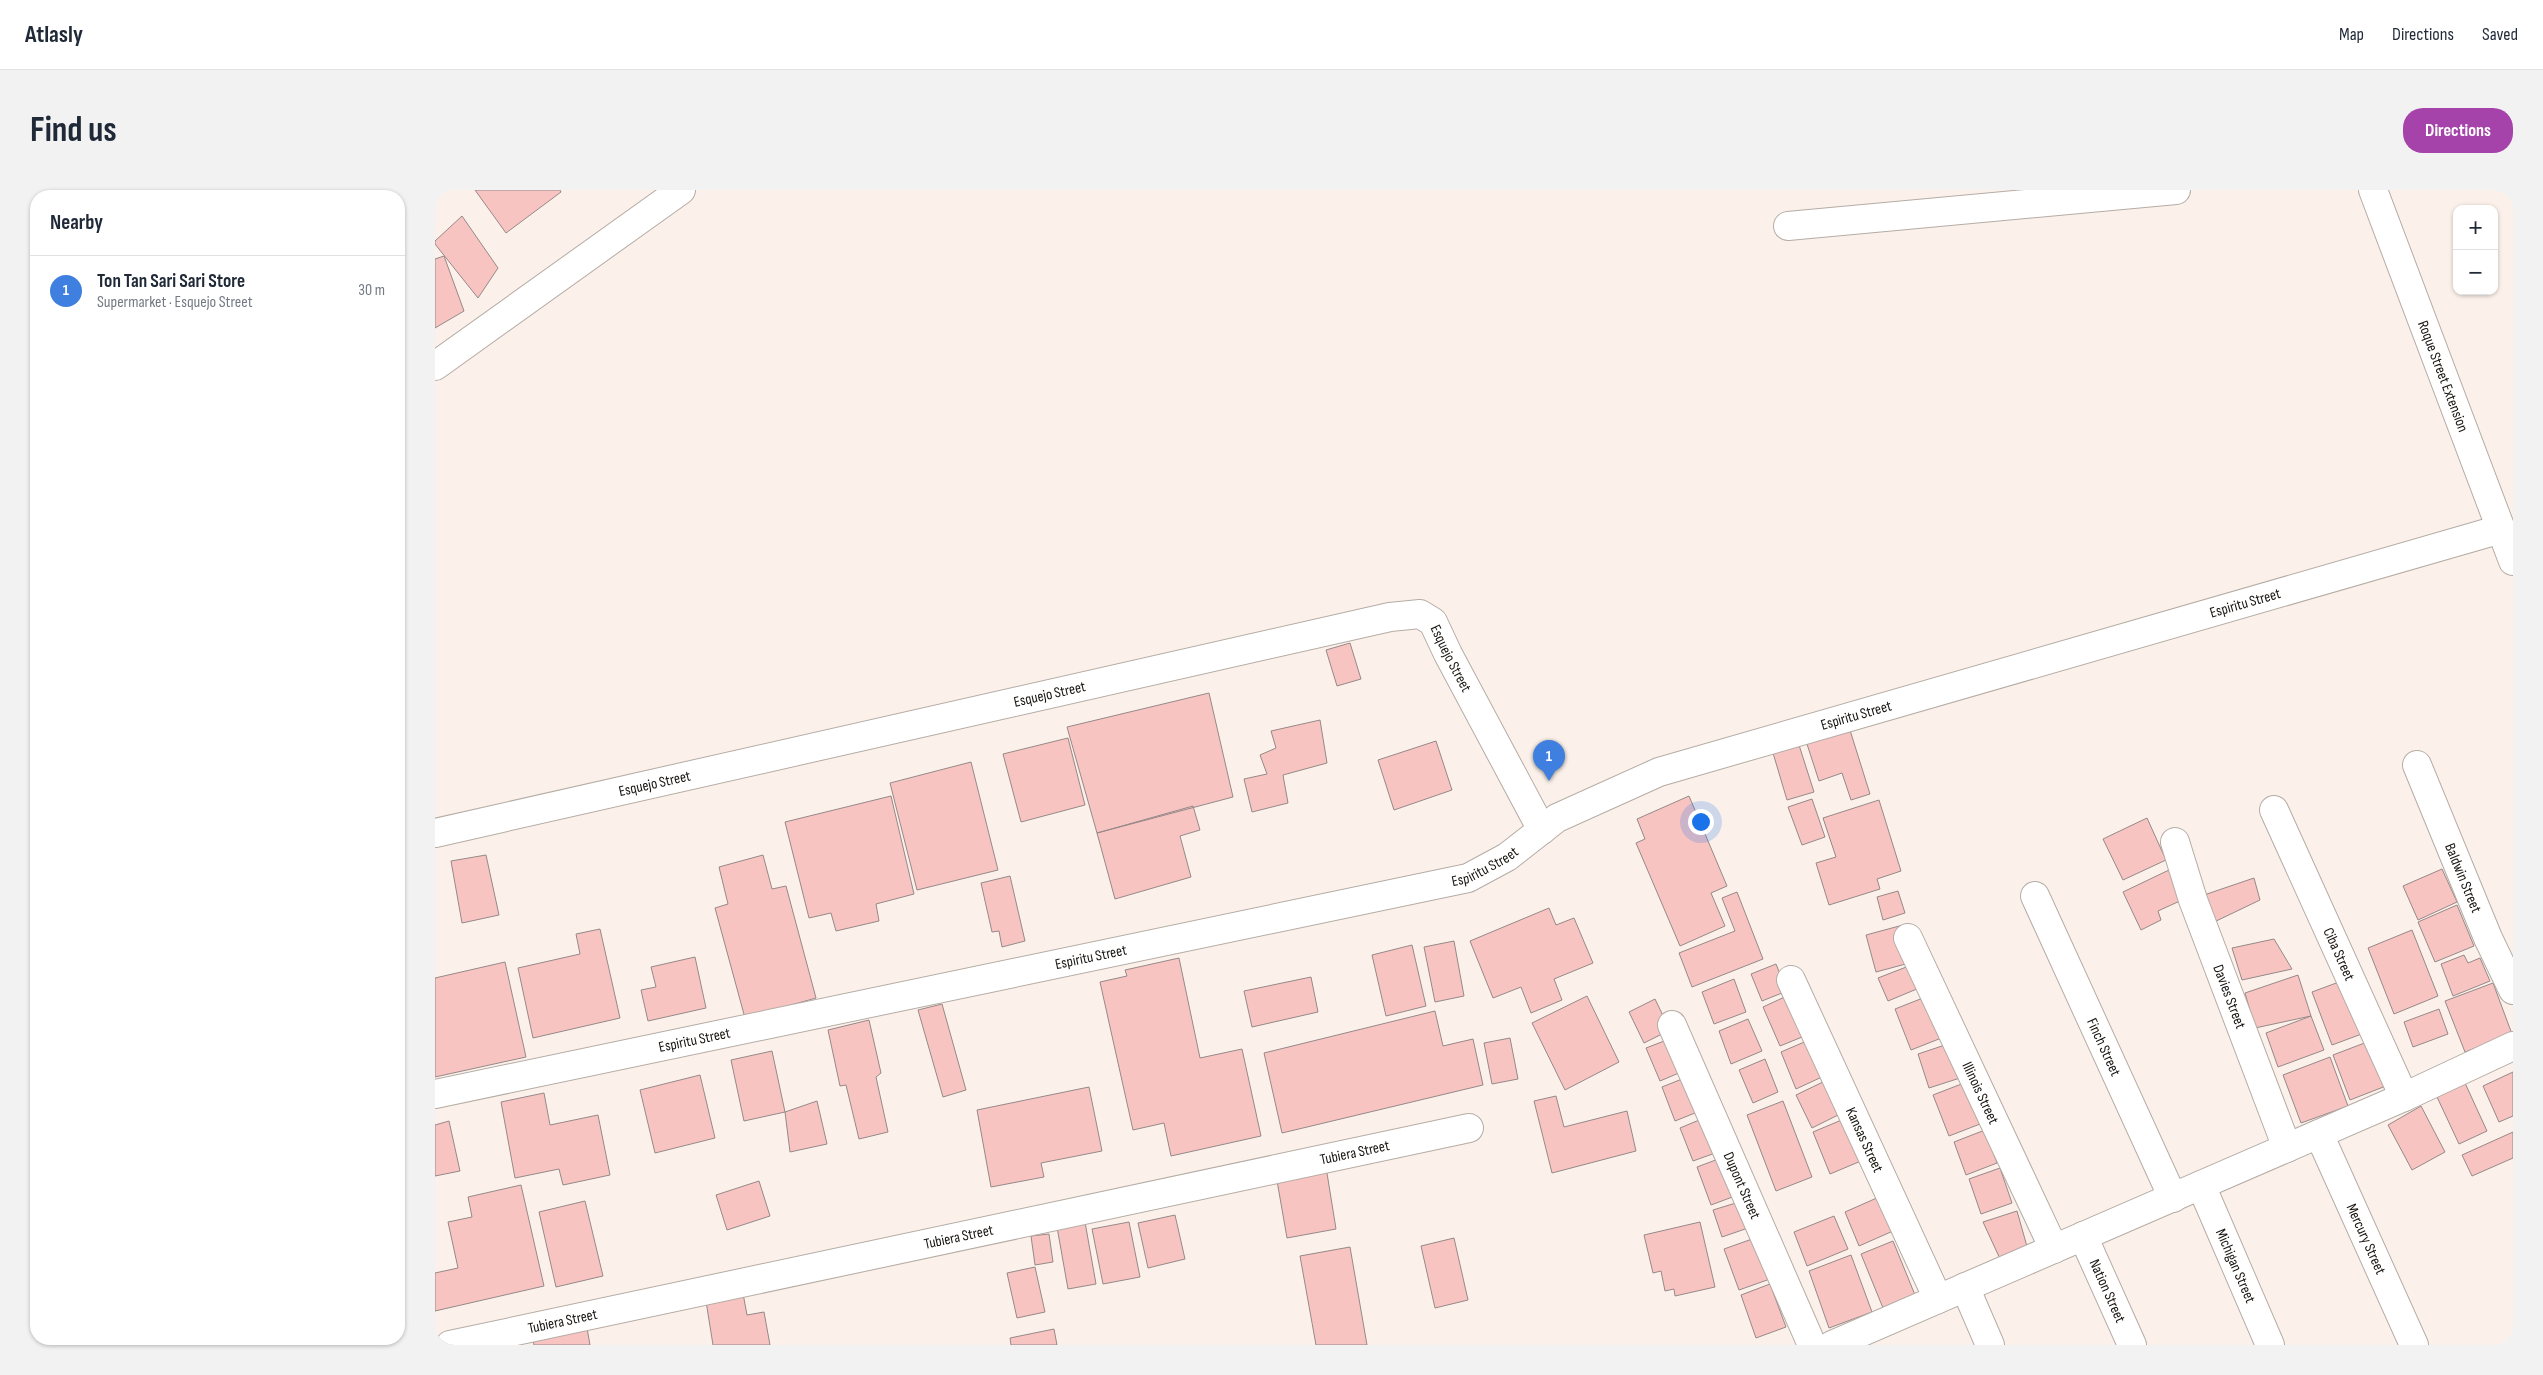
<!DOCTYPE html>
<meta charset="utf-8">
<style>
body{margin:0;font-family:"Sofia Sans Condensed",sans-serif;background:#f2f2f3;color:#1f2937}
.controls{position:absolute;right:15px;top:15px;display:grid;overflow:hidden;border-radius:10px;box-shadow:0 1px 4px #0004}
.controls button{width:45px;height:45px;display:grid;place-items:center;padding:0;border:0;border-bottom:1px solid #e0e1e3;background:#fff;color:#1f2937;font:25px sans-serif}
.you{position:absolute;left:1265px;top:631px;width:18px;height:18px;margin:-12px;border:4px solid #fff;border-radius:50%;background:#1a73e8;box-shadow:0 0 0 8px #1a73e833}
.badge{display:grid;place-items:center;width:32px;height:32px;border-radius:50%;background:#a543aa;color:#fff;font-size:16px;font-weight:700}
.pin{position:absolute;translate:-50% -41px;filter:drop-shadow(0 1px 2px #0008)}
.pin::after{content:'';position:absolute;top:26px;width:18px;height:15px;background:inherit;clip-path:polygon(0 0,100% 0,50% 100%)}
.list{margin:0;padding:0;list-style:none}
h2{display:flex;justify-content:space-between;align-items:center;height:65px;margin:0;padding:0 20px;font-size:21px}
h2 small{font-size:16px;font-weight:400;color:#747a83}
.list li{display:grid;grid-template-columns:32px 1fr auto;gap:15px;align-items:center;box-sizing:border-box;height:70px;padding:0 20px;border-top:1px solid #e0e1e3}
.list b{display:block;font-size:19px;white-space:nowrap}
.list p{margin:0;font-size:16px;white-space:nowrap;color:#747a83}
.list em{font-size:16px;font-style:normal;color:#747a83}
.map{position:relative;flex:none;width:2078px;height:1155px;overflow:hidden;border-radius:20px}
header{display:flex;align-items:center;gap:30px;box-sizing:border-box;height:70px;padding:0 25px;background:#fff;border-bottom:1px solid #e0e1e3}
header strong{font-size:24px}
nav{display:flex;gap:28px;margin-inline-start:auto;font-size:18px}
.intro{display:flex;align-items:center;justify-content:space-between;box-sizing:border-box;height:120px;padding:0 30px}
h1{margin:0;font-size:35px}
.button{padding:12px 22px;border-radius:20px;background:#a543aa;color:#fff;font-size:18px;font-weight:700}
main{display:flex;gap:30px;padding:0 30px}
aside{flex:1;background:#fff;border-radius:20px;box-shadow:0 1px 4px #0004}
.map>svg:first-child{display:block}
</style>
<header>
<strong>Atlasly</strong>
<nav><a>Map</a><a>Directions</a><a>Saved</a></nav>
</header>
<div class="intro"><h1>Find us</h1><a class="button">Directions</a></div>
<main>
<aside>
<h2>Nearby<small></small></h2>
<ul class="list">
<li><span class="badge" style="background:#3f7fe0">1</span><div><b>Ton Tan Sari Sari Store</b><p>Supermarket · Esquejo Street</p></div><em>30 m</em></li>
</ul>
</aside>
<div class="map">
<svg width="2078" height="1155" viewBox="0 0 2078 1155">
<rect width="100%" height="100%" fill="#fbf1ea"/>
<path fill="#f8c4c2" stroke="#958988" d="M40,0H125L126,2L71,43Z
M27,26L63,78L43,108L0,54V51Z
M9,66L29,121L0,138V69Z
M915,453L926,489L902,496L891,460Z
M774,503L798,607L662,643L632,537Z
M885,530L892,573L848,585L853,613L817,622L809,589L832,584L825,565L841,558L836,541Z
M1414,537L1435,604L1416,610L1407,583L1384,591L1371,551Z
M633,548L650,615L586,632L568,564Z
M1001,551L1017,600L959,620L943,570Z
M1364,555L1379,602L1352,610L1338,563Z
M536,572L563,680L482,700L455,593Z
M456,606L479,704L441,714L444,731L401,741L396,723L374,728L350,632Z
M1254,606L1292,696L1276,703L1290,736L1245,756L1201,653L1210,649L1202,629Z
M1377,609L1390,647L1367,655L1353,617Z
M1444,610L1466,681L1442,689L1445,699L1394,715L1381,673L1401,667L1388,628Z
M758,616L765,640L745,646L756,687L680,709L662,643Z
M1712,628L1731,670L1688,690L1668,649Z
M51,665L64,725L27,733L16,671Z
M328,665L337,699L351,696L381,808L310,828L280,718L293,714L284,677Z
M2007,679L2022,712L1983,730L1968,696Z
M1734,680L1747,710L1723,721L1726,730L1706,740L1688,702Z
M575,686L590,751L567,757L564,741L557,742L546,693Z
M1819,688L1825,710L1777,733L1769,705Z
M1463,701L1470,723L1448,730L1442,707Z
M1302,702L1328,769L1257,797L1244,763L1300,741L1287,708Z
M2022,715L2039,756L2000,772L1983,732Z
M1114,718L1121,735L1139,728L1158,773L1119,789L1127,810L1096,823L1086,797L1058,808L1035,751Z
M1468,735L1478,772L1441,782L1431,745Z
M165,739L185,828L98,848L83,778L145,764L141,744Z
M1977,740L2003,806L1959,824L1933,758Z
M1839,749L1857,779L1807,790L1797,758Z
M1019,751L1029,806L1000,812L989,757Z
M977,755L991,816L951,826L937,765Z
M2029,765L2033,773L2045,768L2055,791L2018,806L2006,774Z
M260,767L271,818L213,831L206,800L221,797L216,777Z
M744,768L765,868L807,859L826,946L736,966L729,933L698,940L665,792L692,786L690,780Z
M70,772L91,867L0,887V788Z
M1341,774L1352,801L1327,811L1316,784Z
M1479,774L1489,796L1453,811L1443,788Z
M1863,785L1876,826L1820,838L1810,803Z
M876,787L883,822L817,837L809,801Z
M1299,789L1311,822L1279,834L1267,802Z
M1912,789L1932,842L1897,855L1877,802Z
M2058,793L2077,844L2030,862L2010,811Z
M1354,805L1372,845L1345,856L1328,817Z
M1152,806L1184,872L1130,900L1097,833Z
M1493,806L1509,847L1476,860L1460,819Z
M1220,809L1235,840L1209,853L1194,822Z
M507,814L531,900L508,907L483,820Z
M2004,819L2013,844L1978,857L1969,832Z
M1000,821L1008,856L1038,849L1048,895L847,943L829,863Z
M1876,826L1889,860L1843,877L1831,843Z
M1313,829L1327,861L1296,874L1284,841Z
M434,830L446,883L441,887L453,942L424,949L411,895L405,896L393,840Z
M1075,848L1083,889L1057,894L1049,853Z
M1237,848L1251,880L1225,891L1211,858Z
M1940,849L1956,894L1915,910L1898,865Z
M1374,850L1389,886L1361,899L1346,862Z
M1513,854L1525,888L1494,898L1483,864Z
M337,861L350,922L309,931L296,870Z
M1895,867L1913,916L1866,933L1848,885Z
M1330,869L1343,902L1318,913L1304,880Z
M2078,882V926L2064,932L2048,896Z
M265,885L280,948L220,963L205,900Z
M1252,887L1265,921L1240,931L1227,897Z
M1390,891L1405,924L1377,938L1361,905Z
M1529,893L1545,934L1514,946L1498,905Z
M2030,893L2052,941L2024,954L2002,907Z
M654,897L667,961L606,973L609,987L556,997L542,920Z
M109,903L115,935L163,925L175,985L128,995L124,979L80,988L66,912Z
M1121,906L1129,937L1192,921L1201,961L1117,983L1099,911Z
M382,911L392,954L355,962L350,922Z
M1348,911L1377,987L1341,1001L1312,925Z
M1986,916L2010,962L1977,980L1953,935Z
M1269,928L1283,962L1258,971L1245,938Z
M1409,929L1426,971L1395,984L1378,942Z
M14,931L25,981L0,986V935Z
M1550,940L1562,973L1531,985L1519,952Z
M2078,942V968L2037,986L2027,965Z
M1286,968L1300,1006L1276,1015L1262,977Z
M891,977L901,1039L852,1048L841,985Z
M1565,978L1577,1013L1546,1024L1534,989Z
M324,991L335,1026L292,1040L281,1005Z
M86,995L109,1096L0,1121V1083L23,1078L13,1032L37,1027L33,1007Z
M1444,1007L1458,1041L1424,1056L1410,1022Z
M150,1011L168,1086L121,1097L104,1022Z
M1304,1012L1313,1038L1287,1047L1278,1020Z
M1582,1021L1593,1060L1566,1071L1548,1032Z
M740,1025L750,1069L713,1078L703,1033Z
M1399,1026L1413,1059L1372,1076L1359,1042Z
M650,1032L661,1094L633,1099L622,1037Z
M694,1032L705,1087L668,1094L657,1039Z
M1265,1032L1280,1097L1240,1106L1239,1099L1230,1101L1226,1081L1218,1083L1209,1045Z
M614,1044L618,1072L600,1075L596,1046Z
M1019,1048L1033,1110L1000,1118L986,1056Z
M1320,1048L1335,1089L1304,1100L1289,1059Z
M1458,1051L1480,1105L1448,1118L1426,1064Z
M915,1057L932,1155H881L865,1066Z
M1416,1065L1437,1122L1394,1138L1374,1081Z
M600,1077L610,1122L582,1128L572,1083Z
M1335,1094L1351,1137L1321,1148L1306,1105Z
M307,1098L312,1125L329,1122L335,1155H278L270,1105Z
M152,1138L155,1155H99L98,1149Z
M619,1139L622,1155H576L575,1148Z"/>
<g fill="none" stroke-linecap="round" stroke-linejoin="round">
<defs>
<g id="minor">
<path d="M1353,36L1741,0"/>
<path d="M0,176L246,0"/>
<path id="s1" d="M1982,575L2053,748L2078,800"/>
<path id="s2" d="M1839,620L1969,907"/>
<path id="s3" d="M0,643L955,427L985,424L998,432L1013,464L1107,640"/>
<path id="s4" d="M1740,652L1758,710L1852,958"/>
<path id="s5" d="M1600,706L1738,1008"/>
<path id="s6" d="M1473,748L1619,1059"/>
<path id="s7" d="M1356,790L1503,1109"/>
<path id="s8" d="M1237,835L1377,1155"/>
<path id="s9" d="M1884,944L1979,1155"/>
<path id="s10" d="M1766,995L1835,1155"/>
<path id="s11" d="M1648,1046L1697,1155"/>
<path d="M1530,1097L1555,1155"/>
<path id="s12" d="M15,1155L1034,938"/>
<path d="M1397,1155L1969,907L2078,856"/>
</g>
<g id="tertiary">
<path id="s13" d="M1938,0L2078,371"/>
<path id="s14" d="M0,904L1033,688L1072,667L1122,628L1224,582L2066,339"/>
</g>
</defs>
<use href="#minor" stroke="#b5aca5" stroke-width="30"/>
<use href="#tertiary" stroke="#b5aca5" stroke-width="30"/>
<use href="#minor" stroke="#fff" stroke-width="28"/>
<use href="#tertiary" stroke="#fff" stroke-width="28"/>
</g>
<g text-anchor="middle" stroke-width="5" stroke-linejoin="round" paint-order="stroke">
<g font-size="15" fill="#171411" stroke="#fbf1ea">
<text dy="5" stroke="none"><textPath href="#s13" startOffset="199">Roque Street Extension</textPath></text>
<text dy="5" stroke="none"><textPath href="#s14" startOffset="1885">Espiritu Street</textPath></text>
<text dy="5" stroke="none"><textPath href="#s3" startOffset="1065">Esquejo Street</textPath></text>
<text dy="5" stroke="none"><textPath href="#s3" startOffset="630">Esquejo Street</textPath></text>
<text dy="5" stroke="none"><textPath href="#s14" startOffset="1480">Espiritu Street</textPath></text>
<text dy="5" stroke="none"><textPath href="#s3" startOffset="225">Esquejo Street</textPath></text>
<text dy="5" stroke="none"><textPath href="#s14" startOffset="1075">Espiritu Street</textPath></text>
<text dy="5" stroke="none"><textPath href="#s1" startOffset="122">Baldwin Street</textPath></text>
<text dy="5" stroke="none"><textPath href="#s2" startOffset="158">Ciba Street</textPath></text>
<text dy="5" stroke="none"><textPath href="#s14" startOffset="670">Espiritu Street</textPath></text>
<text dy="5" stroke="none"><textPath href="#s4" startOffset="164">Davies Street</textPath></text>
<text dy="5" stroke="none"><textPath href="#s14" startOffset="265">Espiritu Street</textPath></text>
<text dy="5" stroke="none"><textPath href="#s5" startOffset="166">Finch Street</textPath></text>
<text dy="5" stroke="none"><textPath href="#s6" startOffset="171">Illinois Street</textPath></text>
<text dy="5" stroke="none"><textPath href="#s7" startOffset="176">Kansas Street</textPath></text>
<text dy="5" stroke="none"><textPath href="#s12" startOffset="925">Tubiera Street</textPath></text>
<text dy="5" stroke="none"><textPath href="#s8" startOffset="175">Dupont Street</textPath></text>
<text dy="5" stroke="none"><textPath href="#s12" startOffset="520">Tubiera Street</textPath></text>
<text dy="5" stroke="none"><textPath href="#s9" startOffset="115">Mercury Street</textPath></text>
<text dy="5" stroke="none"><textPath href="#s10" startOffset="88">Michigan Street</textPath></text>
<text dy="5" stroke="none"><textPath href="#s11" startOffset="60">Nation Street</textPath></text>
<text dy="5" stroke="none"><textPath href="#s12" startOffset="115">Tubiera Street</textPath></text>
</g>
</g>
</svg>
<div class="controls">
<button>+</button>
<button>−</button>
</div>
<div class="you"></div>
<div class="pin badge" style="left:1114px;top:591px;background:#3f7fe0">1</div>
</div>
</main>
